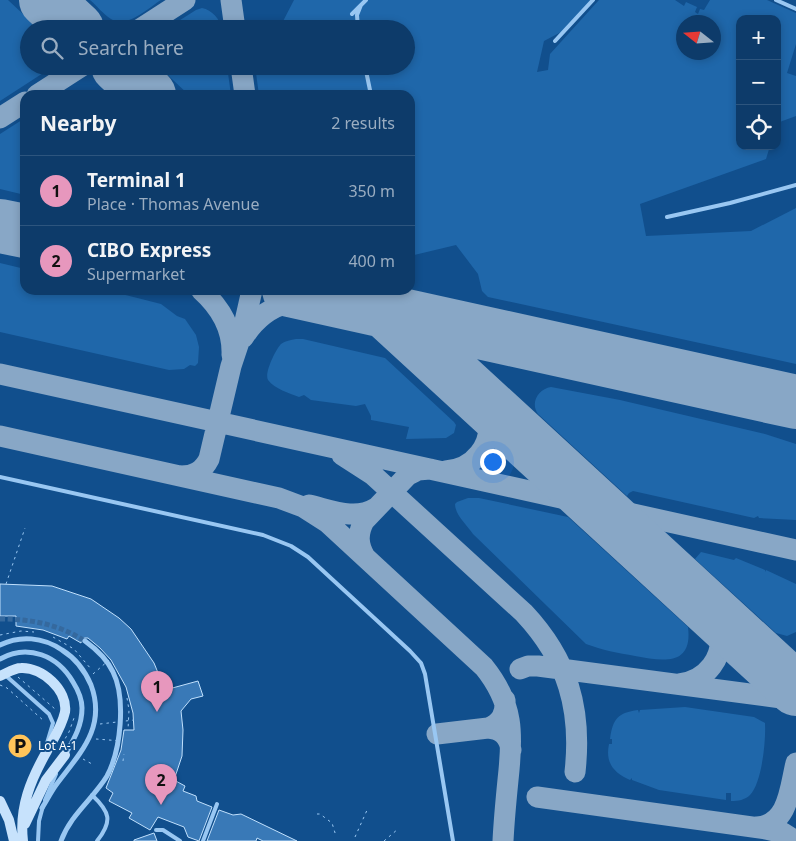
<!DOCTYPE html>
<meta charset="utf-8">
<style>
body{margin:0;font-family:"Noto Sans",sans-serif;background:#1b4672;color:#f1f3f6}
.controls{position:absolute;right:15px;top:15px;display:grid;overflow:hidden;border-radius:10px;box-shadow:0 2px 8px #0003}
.controls button{width:45px;height:45px;display:grid;place-items:center;padding:0;border:0;border-bottom:1px solid #2d557e;background:#0d3b6a;color:#f1f3f6;font:25px sans-serif}
.compass{position:absolute;left:676px;top:15px;width:45px;height:45px;border-radius:50%;background:#0d3b6a;box-shadow:0 2px 8px #0003;rotate:287deg}
.you{position:absolute;left:492px;top:461px;width:18px;height:18px;margin:-12px;border:4px solid #fff;border-radius:50%;background:#1a73e8;box-shadow:0 0 0 8px #1a73e833}
.badge{display:grid;place-items:center;width:32px;height:32px;border-radius:50%;background:#e797bd;color:#111;font-size:16px;font-weight:700}
.pin{position:absolute;translate:-50% -41px;filter:drop-shadow(0 1px 2px #0008)}
.pin::after{content:'';position:absolute;top:26px;width:18px;height:15px;background:inherit;clip-path:polygon(0 0,100% 0,50% 100%)}
.list{margin:0;padding:0;list-style:none}
h2{display:flex;justify-content:space-between;align-items:center;height:65px;margin:0;padding:0 20px;font-size:21px}
h2 small{font-size:16px;font-weight:400;color:#9aadc1}
.list li{display:grid;grid-template-columns:32px 1fr auto;gap:15px;align-items:center;box-sizing:border-box;height:70px;padding:0 20px;border-top:1px solid #2d557e}
.list b{display:block;font-size:19px;white-space:nowrap}
.list p{margin:0;font-size:16px;white-space:nowrap;color:#9aadc1}
.list em{font-size:16px;font-style:normal;color:#9aadc1}
.icon{flex:none;width:28px;height:28px;fill:none;stroke:currentColor;stroke-width:2;stroke-linecap:round;stroke-linejoin:round}
.map{position:relative;flex:none;width:796px;height:841px;overflow:hidden}
.search{position:absolute;background:#0d3b6a;box-shadow:0 2px 8px #0003;left:20px;top:20px;width:395px;height:55px;display:flex;align-items:center;gap:12px;box-sizing:border-box;padding:0 18px;border-radius:28px;color:#9aadc1;font-size:19px}
.panel{position:absolute;background:#0d3b6a;box-shadow:0 2px 8px #0003;left:20px;top:90px;width:395px;height:205px;border-radius:15px}
.map>svg:first-child{display:block}
</style>
<div class="map">
<svg width="796" height="841" viewBox="0 0 796 841">
<rect width="100%" height="100%" fill="#114f8d"/>
<path fill="#1f67aa" fill-rule="evenodd" d="M0,0H8L39,29H29V66H54L0,101Z
M90,0H161C148,8 127,29 111,19C103,14 97,6 90,0Z
M294,0H592L563,31L544,41L537,72L548,70L550,54L599,0H675L684,6L686,2L697,7L695,12L698,14L700,9L704,10L710,0H767L796,13V44L787,73L796,76V116L777,123V19H740V146H770L766,159L640,204L646,236L751,231L796,208V364L488,297L482,291L478,274L456,245L410,256V95H259L256,73L260,66H406V29H279ZM684,22H714V52H684Z
M202,8C212,10 220,19 222,29H166L196,10Z
M158,66H227L231,95H189Z
M25,118V195L0,189V134Z
M0,263L25,269V290H106L161,304L177,316L185,319L196,335L199,347L198,363L195,366L190,365L184,369L169,370L0,332Z
M296,339H303L385,358L454,422L456,425L454,433L446,438L406,439L409,427L371,420V416L365,404L356,406L311,400L304,395L299,397C289,393 275,389 268,380C264,373 276,349 281,344C285,341 291,340 296,339Z
M551,387L620,400L765,434L796,444V520L759,518L758,516L754,518L633,491L629,493L627,496L538,414C530,403 538,389 551,387Z
M468,498H479L568,517L688,627C693,667 662,661 635,656C618,653 602,650 586,644L473,534C467,525 455,515 455,504L457,502Z
M701,552L734,560L736,558L765,570V572L766,570L796,584V632L787,636L776,633L695,559Z
M685,707L754,717L765,723C766,740 762,783 750,795C745,800 738,801 731,801V793H726V800L659,790L632,780V778L630,780C614,773 605,763 609,744H612V739H610C613,718 618,713 638,710L639,713L640,710Z"/>
<g fill="none" stroke-linecap="round" stroke-linejoin="round">
<path stroke="#88a7c6" stroke-width="21" d="M231,0L235,29
M140,29L185,0
M241,66L245,95
M37,95L82,66
M0,118L25,102
M201,290C220,307 233,329 232,355
M243,338C269,297 301,298 344,302
M0,374L796,550
M786,400L796,405
M0,436L279,498L303,507L328,523L484,667C514,704 513,735 508,780C506,800 504,821 503,841
M342,455L373,475L524,613C568,660 582,709 575,772
M445,471C473,470 495,444 487,416C484,407 478,399 472,392
M181,476C194,476 203,471 209,459L231,366L243,330L252,290
M309,505C331,510 355,521 376,508
M365,557C358,545 357,534 364,521L408,475L418,470L430,469
M520,669L528,666H538L796,700
M679,684C706,681 726,657 719,629C716,619 709,611 702,603
M505,700C506,714 501,723 488,728C501,729 509,736 511,750
M437,734L488,728
M537,797L766,829L783,833L796,841
M757,827C789,825 790,787 796,763"/>
<path stroke="#88a7c6" stroke-width="54" d="M46,0L77,29
M118,66L149,95
M0,226L25,231
M289,290L796,402
M362,290L796,689"/>
</g>
<path fill="#3979b7" stroke="#c0e0fd" d="M0,584L52,586L91,599L119,618L131,629L154,663L165,690L198,681L203,696L191,699L181,711L183,730L182,756L174,780L185,786L183,791L196,796L197,801L212,807L199,841L188,837L184,827L158,817L150,830L129,818L132,813L109,801L113,793L106,788L121,750L124,730H134L133,713L126,687L111,660L100,648L88,638H82L81,643L69,636L67,639L43,630L16,626V616H0Z
M219,810L233,815L241,814L297,841H263L257,838L256,841H207Z
M154,833L157,841H134V840Z"/>
<g fill="none" stroke-linecap="round" stroke-linejoin="round">
<path stroke="#35699e" stroke-width="5" stroke-dasharray="5 2.5" stroke-linecap="butt" d="M0,619C31,619 58,624 85,641"/>
<path stroke="#99c7f2" stroke-width="1" stroke-dasharray="2.5 4" stroke-linecap="butt" d="M6,584L25,528
M0,635L21,631L34,632
M53,637L74,649L91,669
M18,677L55,709
M0,685L7,688L44,721
M127,698L129,710L128,730
M62,744L69,732L74,718
M83,759L92,764
M123,761L124,754
M317,814H320L332,823L336,836
M355,837L368,808
M384,841L398,829"/>
<path stroke="#99c7f2" stroke-width="4" d="M776,0L796,9
M352,14L366,0
M358,29L357,15L361,5
M555,41L593,0
M365,66L371,95
M667,217L730,203L796,185
M0,477L263,535L291,546L308,557L410,651L421,663L425,674L453,841
M4,674L49,714L53,723L47,743
M92,795C110,812 113,821 97,841
M45,800L56,774
M156,830H163L180,841
M38,841L39,821L43,806
M203,841L217,804"/>
<path stroke="#99c7f2" stroke-width="5" d="M0,645C20,635 43,637 62,650C75,658 85,671 91,685C107,728 79,754 56,785C51,792 47,800 42,808
M0,659C28,643 58,656 73,682C78,690 82,698 82,708C82,726 74,739 65,755
M61,841C71,814 93,799 107,776C121,750 126,698 113,672C107,659 96,649 85,641"/>
<path stroke="#c7e2fc" stroke-width="10" d="M0,676C7,673 14,668 21,668C42,667 68,690 65,712C62,726 54,738 47,751C31,779 19,807 23,841
M0,801L9,820L14,841
M25,824L46,780L65,755"/>
<path stroke="#99c7f2" stroke-width="1" stroke-dasharray="2.5 4" stroke-linecap="butt" d="M93,674L109,660
M100,724L134,720
M96,739L122,741"/>
</g>
<defs>
<symbol id="parking-disc" viewBox="-11 -11 22 22"><circle r="9.5" fill="#ffc45a" stroke="#114f8d"/><path d="M-3.5-5.5H1a3.5 3.5 0 0 1 0 7H-1V5.5H-3.5ZM-1-3.4V-.6H.8a1.4 1.4 0 0 0 0-2.8Z" fill="#111"/></symbol>
</defs>
<g fill-rule="evenodd">
<use href="#parking-disc" x="6" y="732" width="28" height="28"/>
</g>
<g text-anchor="middle" stroke-width="4" stroke-linejoin="round" paint-order="stroke">
<g font-size="12" fill="#fff" stroke="#114f8d" text-anchor="start">
<text x="38" y="750">Lot A-1</text>
</g>
</g>
</svg>
<div class="controls">
<button>+</button>
<button>−</button>
<button><svg class="icon" aria-label="locate" viewBox="0 0 24 24"><circle cx="12" cy="12" r="6"/><path d="M12 2v4M12 18v4M2 12h4M18 12h4"/></svg></button>
</div>
<svg class="compass" viewBox="-18 -18 36 36"><path d="M0-13l5 13h-10z" fill="#e53935"/><path d="M0 13l5-13h-10z" fill="#9aadc1"/></svg>
<div class="you"></div>
<div class="pin badge" style="left:157px;top:712px">1</div>
<div class="pin badge" style="left:161px;top:805px">2</div>
<div class="search"><svg class="icon" aria-label="search" viewBox="0 0 24 24"><circle cx="10" cy="10" r="6"/><path d="M15 15l6 6"/></svg>Search here</div>
<section class="panel">
<h2>Nearby<small>2 results</small></h2>
<ul class="list">
<li><span class="badge">1</span><div><b>Terminal 1</b><p>Place · Thomas Avenue</p></div><em>350 m</em></li>
<li><span class="badge">2</span><div><b>CIBO Express</b><p>Supermarket</p></div><em>400 m</em></li>
</ul>
</section>
</div>
